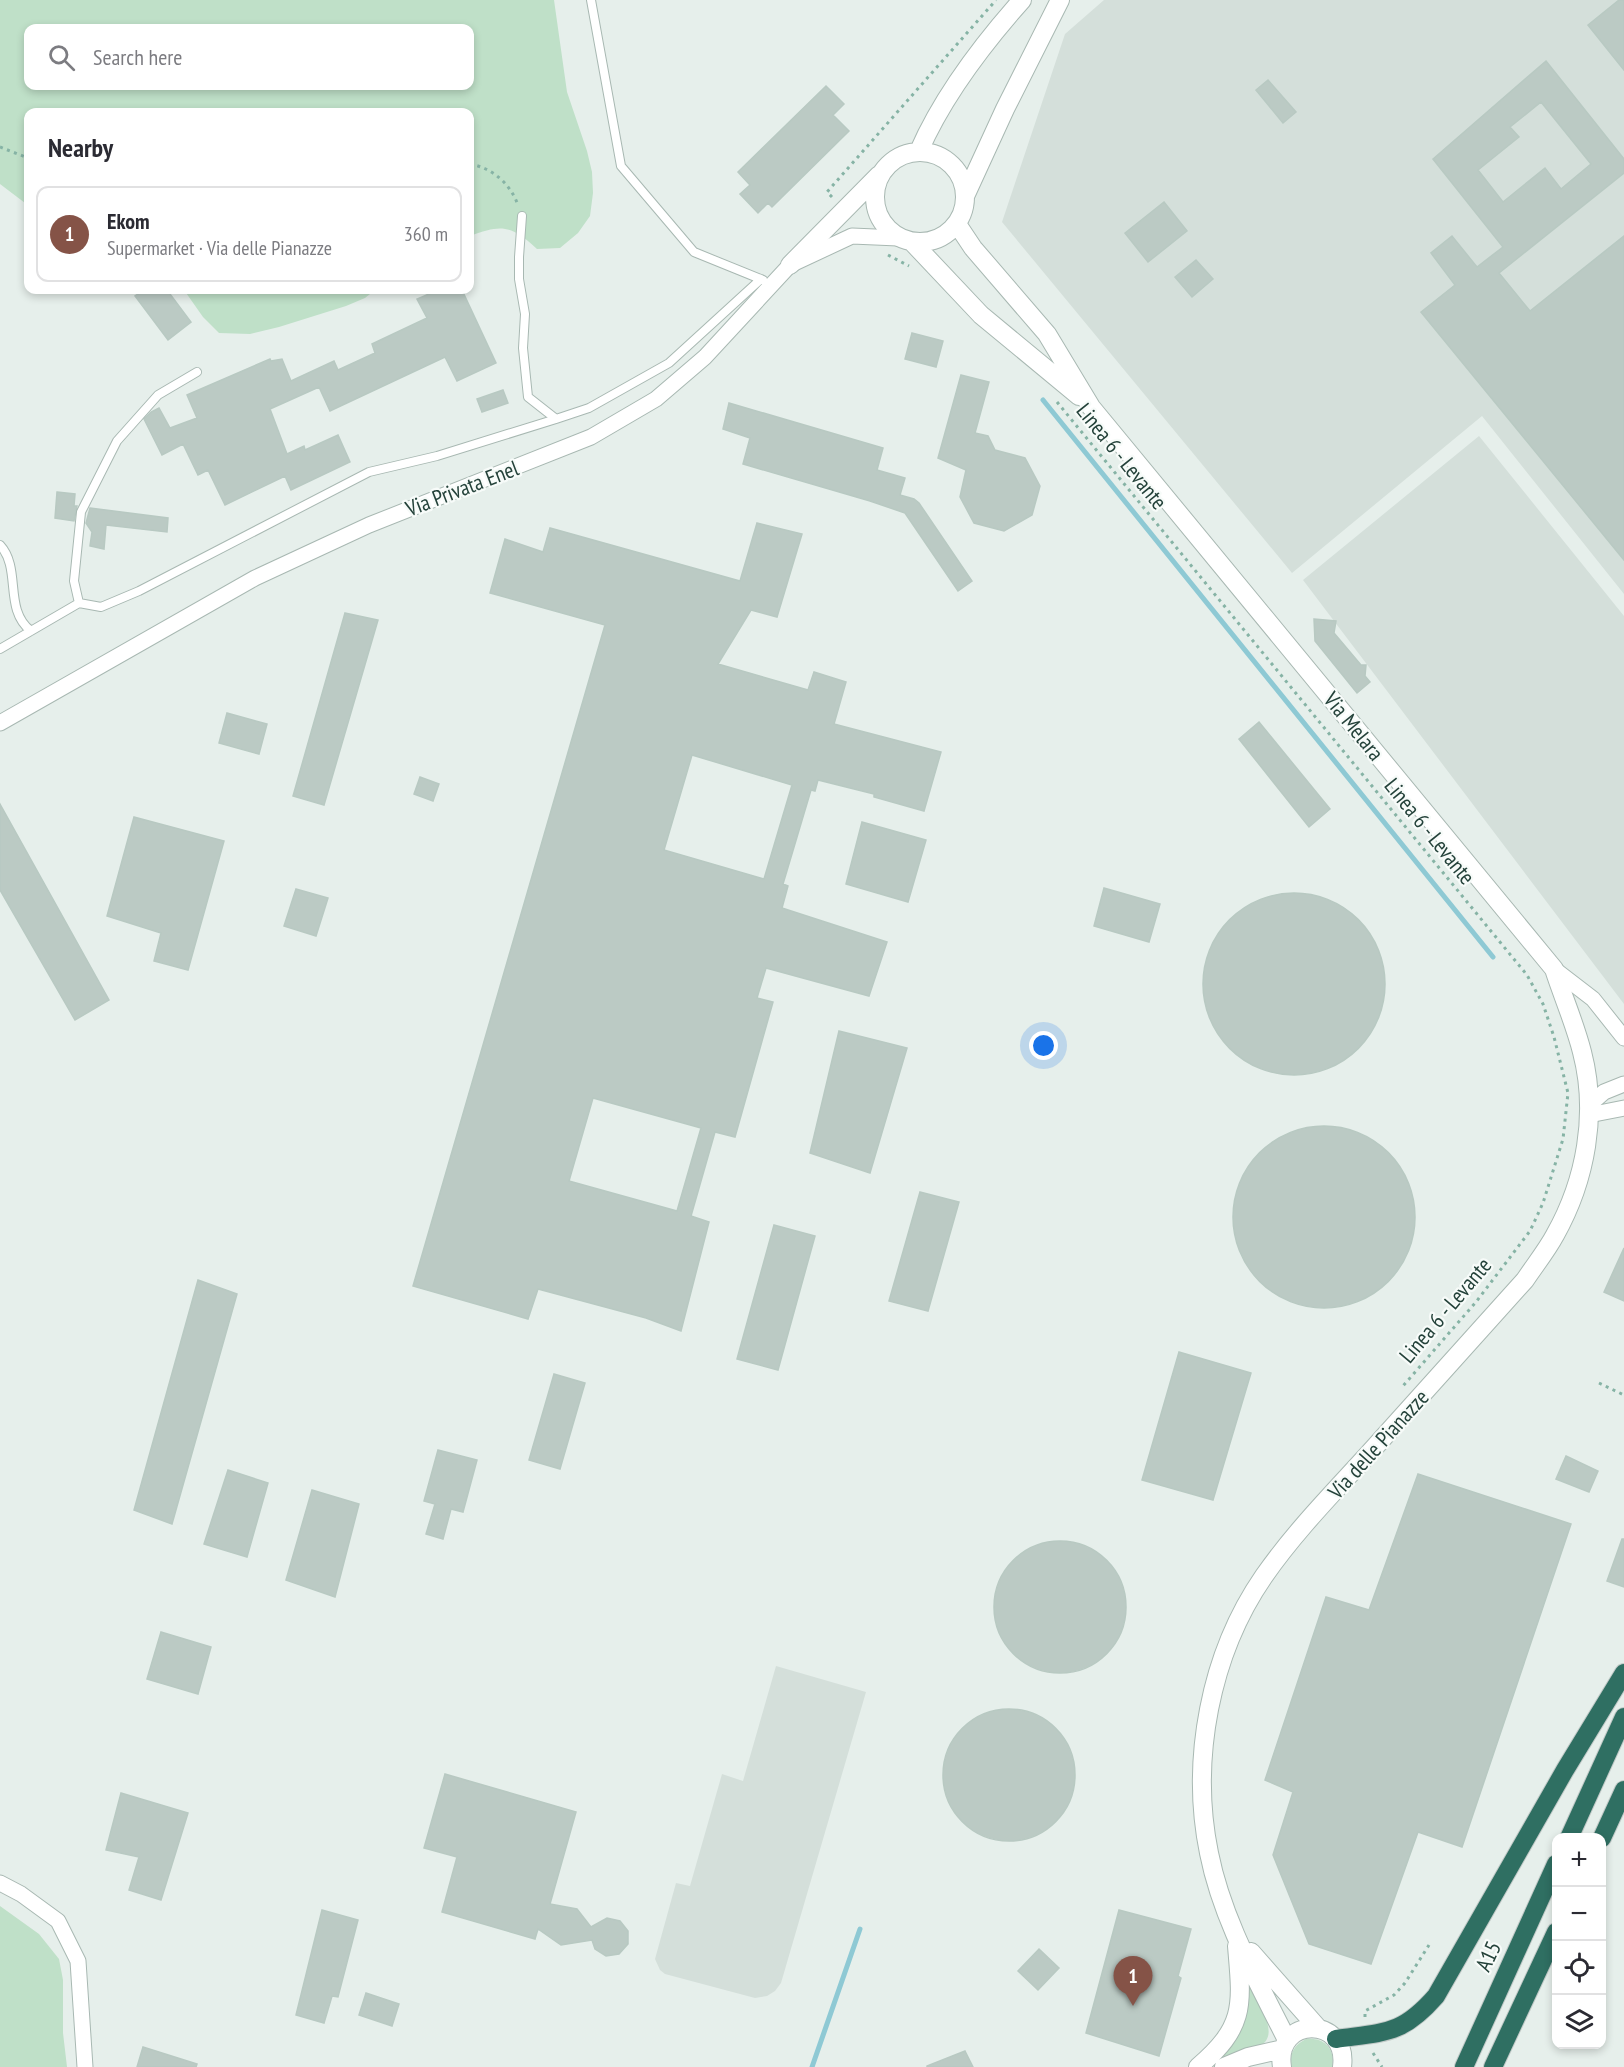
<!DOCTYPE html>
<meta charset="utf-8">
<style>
body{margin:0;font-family:"PT Sans Narrow",sans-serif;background:#f7f7f7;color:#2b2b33}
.controls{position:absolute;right:18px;bottom:18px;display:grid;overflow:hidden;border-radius:12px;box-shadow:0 3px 9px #0003}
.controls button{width:54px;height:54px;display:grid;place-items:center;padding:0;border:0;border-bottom:2px solid #e1e1e2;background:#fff;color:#2b2b33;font:30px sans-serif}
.you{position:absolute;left:1044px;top:1046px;width:21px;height:21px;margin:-15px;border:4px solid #fff;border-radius:50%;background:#1a73e8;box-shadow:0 0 0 9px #1a73e833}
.badge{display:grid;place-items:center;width:39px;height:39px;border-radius:50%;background:#855347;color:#fff;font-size:20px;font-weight:700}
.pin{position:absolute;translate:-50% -50px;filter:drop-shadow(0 2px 3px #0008)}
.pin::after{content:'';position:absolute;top:32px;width:21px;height:18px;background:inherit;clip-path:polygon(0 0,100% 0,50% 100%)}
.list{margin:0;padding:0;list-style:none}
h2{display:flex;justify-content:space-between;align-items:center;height:78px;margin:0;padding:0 24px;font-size:26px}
h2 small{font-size:20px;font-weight:400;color:#7c7c81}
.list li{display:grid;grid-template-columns:39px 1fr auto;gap:18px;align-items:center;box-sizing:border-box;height:96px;margin:0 12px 12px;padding:0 12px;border:2px solid #e1e1e2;border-radius:12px}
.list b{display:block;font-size:22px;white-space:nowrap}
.list p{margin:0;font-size:20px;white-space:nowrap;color:#7c7c81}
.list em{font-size:20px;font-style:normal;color:#7c7c81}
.icon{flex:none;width:33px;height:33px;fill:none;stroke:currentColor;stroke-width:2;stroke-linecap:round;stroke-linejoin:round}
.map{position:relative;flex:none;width:1624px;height:2067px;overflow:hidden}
.search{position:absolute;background:#fff;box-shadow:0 3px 9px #0003;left:24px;top:24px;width:450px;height:66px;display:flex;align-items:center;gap:15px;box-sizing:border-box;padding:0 21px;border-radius:12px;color:#7c7c81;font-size:22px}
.panel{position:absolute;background:#fff;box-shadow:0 3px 9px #0003;left:24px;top:108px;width:450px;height:186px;border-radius:12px}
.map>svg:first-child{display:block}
</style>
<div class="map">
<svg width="1624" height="2067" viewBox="0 0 1624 2067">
<rect width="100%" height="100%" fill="#e6efeb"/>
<path fill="#d4dfda" d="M1104,0H1624V594L1482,416L1292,573L1002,222L1065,34Z
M1479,436L1624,616V1004L1303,580Z
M776,1666L866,1692L781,1983L775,1991L767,1996L755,1998L665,1974L660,1970L655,1959L676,1883L690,1886L722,1774L743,1781Z"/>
<path fill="#bfe0c8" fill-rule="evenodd" d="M0,0H554L567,92L587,151L592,172L593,193L590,216L578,233L560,248L537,249C511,225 502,224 470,236V112H28V204L25,203L0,184ZM28,28H470V86H28Z
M184,290H375L365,298L346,306L279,327L250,334L219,333L203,317Z
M0,1906L39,1934L59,1959L63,1980V2033L67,2067H0Z
M1248,1985L1252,1987C1279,2041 1277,2047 1217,2059Z
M1306,2039C1324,2037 1336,2049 1332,2067H1292C1289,2054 1294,2045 1306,2039Z"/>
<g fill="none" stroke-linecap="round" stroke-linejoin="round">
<path stroke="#8ec9d4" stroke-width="5" d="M1043,400L1493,957
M812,2067L860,1929"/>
</g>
<path fill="#bbcac4" stroke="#b8c9c2" stroke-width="1.5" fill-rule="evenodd" d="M1619,0H1624V70L1588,25Z
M1546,61L1624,159V173L1499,273L1530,311L1624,236V560L1421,312L1455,285L1431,253L1452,236L1477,267L1503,247L1433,159ZM1541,102L1591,164L1561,189L1545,168L1503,202L1478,170L1519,137L1510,127Z
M1268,80L1296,112L1283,123L1256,90Z
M826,86L844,104L833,115L849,131L772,207L768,203L758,213L740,194L750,185L738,172Z
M1164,202L1187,231L1148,262L1125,233Z
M1196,260L1213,279L1192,297L1175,277Z
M144,290H167L191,322L168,340L135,296Z
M438,290H462L496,363L457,381L445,357L330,411L319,387L270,409L287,454L304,446L305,450L338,435L350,462L291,490L285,476L225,505L208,470L198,475L183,444L162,455L144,419L151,412L159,408L170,428L197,418L187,395L270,359L271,361L282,359L291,381L334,361L338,370L375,353L372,344L427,318L417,299Z
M912,333L943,341L936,367L905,359Z
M961,375L989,382L975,433L988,436L995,450L1025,458L1040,486L1032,515L1004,531L974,523L960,497L966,470L938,458Z
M503,390L508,403L482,412L477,399Z
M729,403L883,448L877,470L905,478L900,495L914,499L919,503L972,581L958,591L905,513L870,501L743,464L750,438L723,429Z
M57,492L75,494L74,506H77L74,521L55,518Z
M90,508L168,518L167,532L106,525L104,549L90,546L92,532L86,523Z
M757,523L802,534L777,617L751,610L718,664L808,690L814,672L846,682L834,724L941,752L924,811L874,797V794L818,780L815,791L811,790L783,884L788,886L782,908L887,942L869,996L766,968L757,998L773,1002L735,1137L715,1132L691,1216L709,1222L681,1331L646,1318L538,1289L528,1319L413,1286L605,625L490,593L505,539L543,552L550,528L740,581ZM692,755L792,785L764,879L664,850ZM593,1098L701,1128L677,1211L569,1181Z
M345,613L378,620L324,805L293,796Z
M1314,619L1336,621L1334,633L1361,665H1366L1365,676L1370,682L1357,693L1315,641Z
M227,713L267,724L259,754L219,743Z
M1259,722L1330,809L1309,827L1239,739Z
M420,777L439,784L433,801L414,794Z
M0,804L109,1000L75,1020L0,890Z
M134,817L224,841L188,970L154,961L161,933L107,916Z
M862,822L926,840L908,902L846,884Z
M1104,888L1160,904L1149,942L1094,926Z
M296,889L328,898L316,936L284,926Z
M1203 984a91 91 0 1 1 182 0a91 91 0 1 1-182 0Z
M839,1031L907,1048L870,1173L810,1153Z
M1233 1217a91 91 0 1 1 182 0a91 91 0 1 1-182 0Z
M920,1192L959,1202L928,1311L889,1301Z
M774,1225L815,1236L778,1370L737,1359Z
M1624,1248V1301L1604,1292Z
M198,1280L237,1294L172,1524L134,1510Z
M1179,1352L1251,1373L1213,1500L1142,1480Z
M554,1374L585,1383L560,1469L529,1460Z
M438,1450L477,1460L463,1512L451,1509L443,1539L426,1534L435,1504L424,1501Z
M1566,1456L1598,1471L1589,1492L1556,1479Z
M228,1470L268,1483L247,1557L204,1544Z
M1418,1474L1571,1524L1462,1847L1418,1832L1371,1964L1309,1944L1273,1855L1293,1792L1265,1780L1326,1597L1369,1610Z
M312,1490L359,1504L335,1597L286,1580Z
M1622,1539H1624V1587L1607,1581Z
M994 1607a66 66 0 1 1 132 0a66 66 0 1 1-132 0Z
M161,1632L211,1647L198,1694L147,1679Z
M943 1775a66 66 0 1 1 132 0a66 66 0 1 1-132 0Z
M445,1774L576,1812L550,1904L577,1909L591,1927L607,1918L620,1921L628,1931V1944L619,1954L606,1956L595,1949L592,1940L561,1945L538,1929L535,1939L442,1912L457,1857L424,1848Z
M121,1793L188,1813L161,1900L129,1890L139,1857L106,1850Z
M322,1910L358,1920L338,1997L332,1996L324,2023L296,2015Z
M1119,1910L1191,1929L1178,1976L1181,1978L1159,2056L1086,2033Z
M1039,1949L1059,1968L1038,1990L1018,1971Z
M366,1993L399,2004L392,2026L359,2015Z
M143,2047L197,2064L196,2067H137Z
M965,2051L973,2067H927V2066Z"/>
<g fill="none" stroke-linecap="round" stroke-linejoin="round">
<defs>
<path id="service" d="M591,0L621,166L694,252L763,280
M522,216L519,257V279L525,314L523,348L528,397L556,419L589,408L669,363L761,279
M197,372L158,395L117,441L81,512L74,581L79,603L101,607L139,591L369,472L437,456L556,419
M0,545C22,569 3,609 31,631
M0,649L79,603"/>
<path id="minor" d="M0,723L255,578L369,525L591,437L656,399L705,357L790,265L852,236L898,238
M1554,969L1593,999L1624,1038
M1588,1106L1604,1092L1624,1084
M1589,1115L1624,1108
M0,1883L21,1894L58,1921L78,1961L85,2067"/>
<path id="tertiary" d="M919,151C943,96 982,45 1022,0
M875 197a45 45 0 1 1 90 0a45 45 0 1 1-90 0Z
M966,194L1005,109L1060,0
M957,224L973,248L1047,334L1091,407L1554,969C1563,997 1575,1024 1582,1052C1598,1113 1586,1180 1555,1235C1547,1250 1535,1265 1525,1280C1474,1336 1424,1393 1373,1449C1336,1490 1296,1530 1264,1576C1210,1654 1190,1760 1209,1853C1222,1919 1257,1980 1287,2040
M913,243L981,315L1079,396
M790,265L879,175
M1251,1952L1318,2028
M1198,2067C1246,2026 1242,2005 1237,1946
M1224,2067L1248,2057L1283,2049
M1282,2067C1274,2016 1349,2015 1342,2067"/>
<path id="motorway" d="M1569,1838L1624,1717
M1602,1838L1624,1790
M1336,2039C1385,2032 1402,2035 1436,1996L1565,1770L1624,1673
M1464,2067L1556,1864
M1493,2067L1556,1932"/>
</defs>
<use href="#service" stroke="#a8b8b2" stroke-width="10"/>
<use href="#minor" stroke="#a8b8b2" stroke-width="17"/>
<use href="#tertiary" stroke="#a8b8b2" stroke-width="20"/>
<use href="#motorway" stroke="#c2cac8" stroke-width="20"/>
<path stroke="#86b3a5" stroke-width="3" stroke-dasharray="3 4.5" stroke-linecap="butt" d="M0,147L28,158
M470,164C492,168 510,183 518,205
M832,197L827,192L996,0
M888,255L909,266
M1057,402L1527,975L1543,1004L1554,1037L1568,1093L1563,1139L1543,1203L1530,1231L1476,1302L1403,1386
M1599,1383L1624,1395
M1365,2017V2011L1394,1995L1405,1983L1429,1945
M1373,2053L1382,2067"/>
<use href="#service" stroke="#fff" stroke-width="8"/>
<use href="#minor" stroke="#fff" stroke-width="15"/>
<use href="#tertiary" stroke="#fff" stroke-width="18"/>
<use href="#motorway" stroke="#2f6f62" stroke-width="18"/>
</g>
<g text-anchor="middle" stroke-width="4.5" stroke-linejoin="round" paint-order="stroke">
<g font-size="22" fill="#24423a" stroke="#f7fbf9">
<text transform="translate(1122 456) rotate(51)" y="8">Linea 6 - Levante</text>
<text transform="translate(462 488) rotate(-21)" y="8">Via Privata Enel</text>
<text transform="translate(1354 726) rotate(51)" y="8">Via Melara</text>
<text transform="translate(1430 831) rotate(51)" y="8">Linea 6 - Levante</text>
<text transform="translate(1445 1310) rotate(-50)" y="8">Linea 6 - Levante</text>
<text transform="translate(1378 1444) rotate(-48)" y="8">Via delle Pianazze</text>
<text transform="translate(1488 1956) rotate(-65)" y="8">A15</text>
</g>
</g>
</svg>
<div class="controls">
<button>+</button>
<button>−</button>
<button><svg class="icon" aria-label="locate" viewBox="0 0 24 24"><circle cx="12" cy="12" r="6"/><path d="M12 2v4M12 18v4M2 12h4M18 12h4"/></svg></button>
<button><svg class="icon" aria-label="layers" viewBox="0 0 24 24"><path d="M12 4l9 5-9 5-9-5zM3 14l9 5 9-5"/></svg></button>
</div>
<div class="you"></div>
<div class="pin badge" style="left:1133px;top:2006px">1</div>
<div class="search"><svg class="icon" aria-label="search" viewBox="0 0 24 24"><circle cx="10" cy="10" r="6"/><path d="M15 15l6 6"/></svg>Search here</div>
<section class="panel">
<h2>Nearby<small></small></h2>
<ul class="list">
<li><span class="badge">1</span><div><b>Ekom</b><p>Supermarket · Via delle Pianazze</p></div><em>360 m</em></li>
</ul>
</section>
</div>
